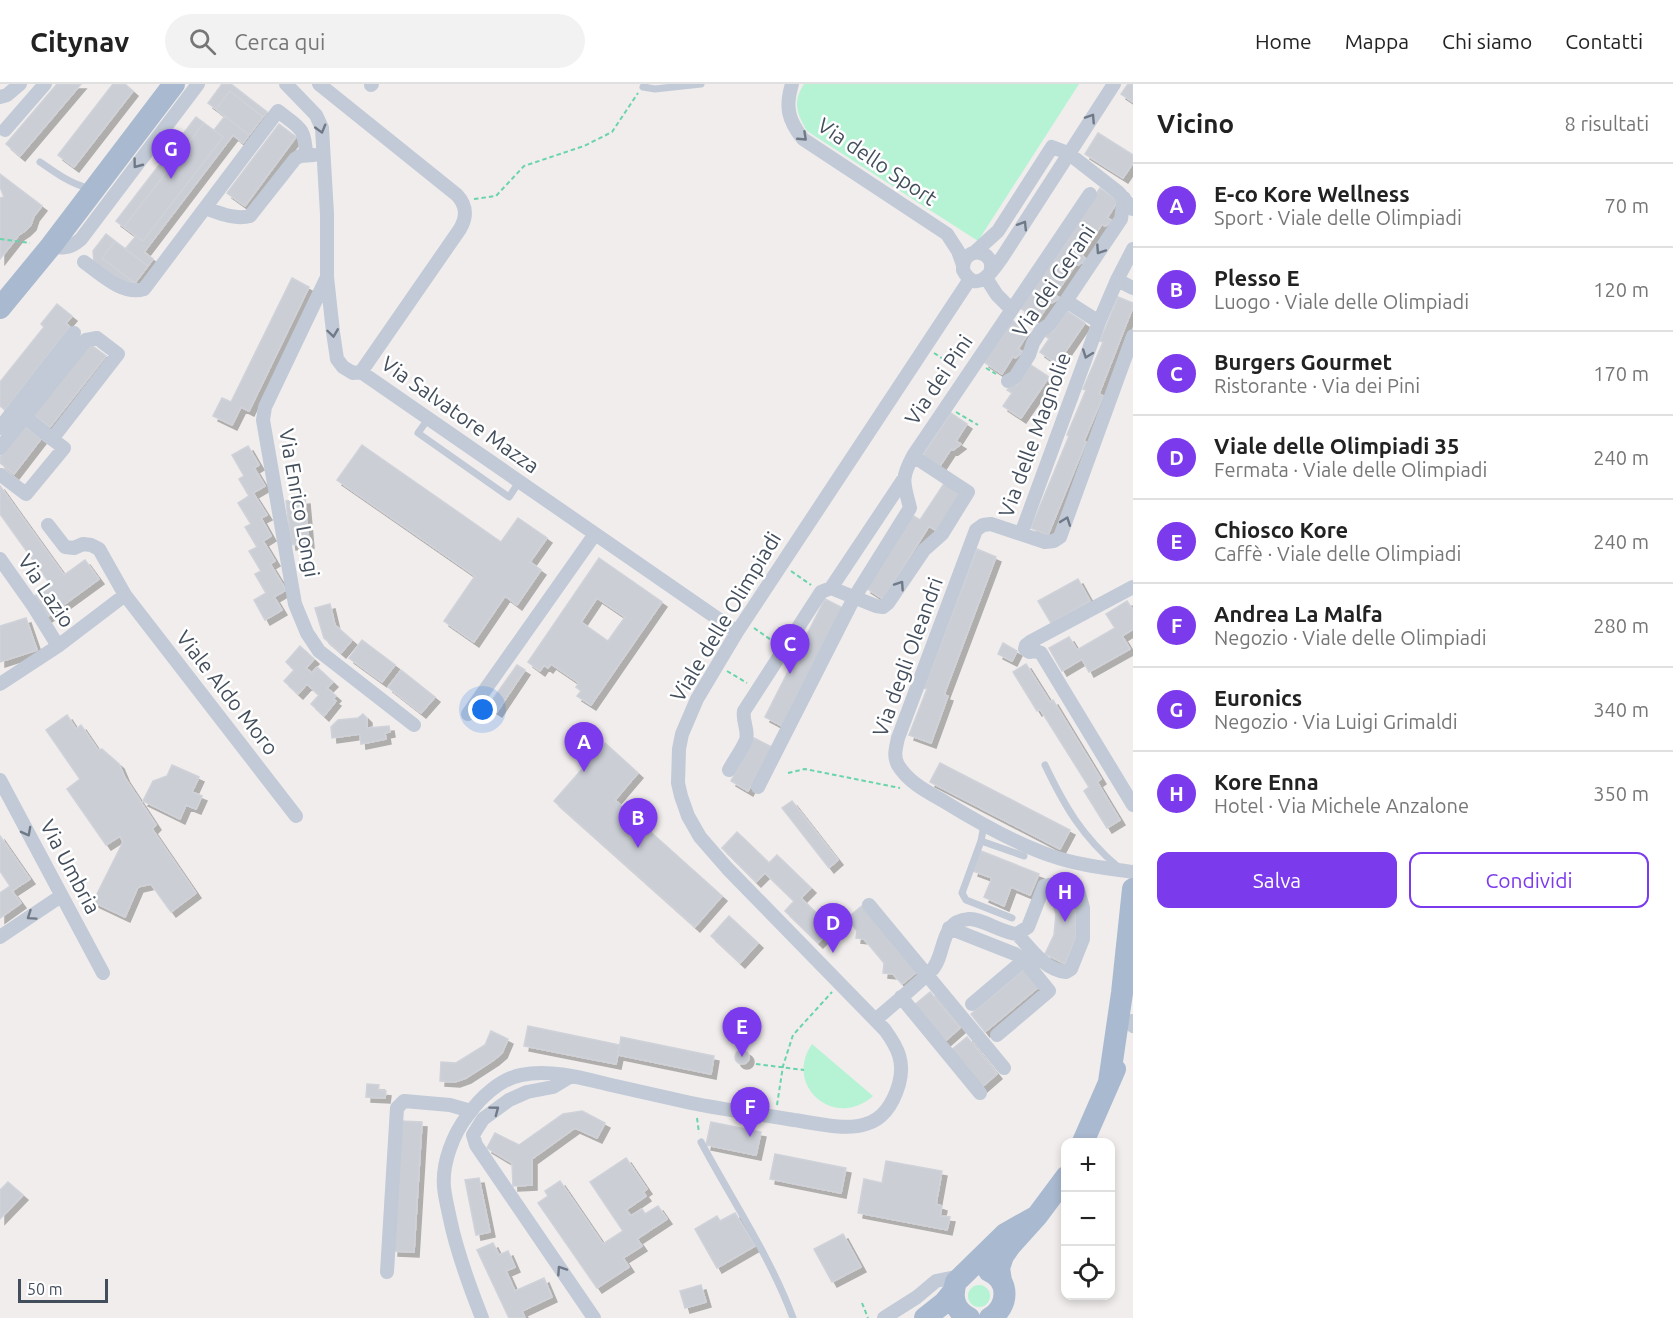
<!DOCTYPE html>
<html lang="it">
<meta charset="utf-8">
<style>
body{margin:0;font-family:Ubuntu,sans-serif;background:#f2f2f2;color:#222}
.controls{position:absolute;right:18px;bottom:18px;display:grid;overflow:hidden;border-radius:12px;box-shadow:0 3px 9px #0003}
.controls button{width:54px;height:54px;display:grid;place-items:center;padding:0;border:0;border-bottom:2px solid #e0e0e0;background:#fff;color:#222;font:30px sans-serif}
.scale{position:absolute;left:18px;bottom:15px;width:90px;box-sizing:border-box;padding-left:6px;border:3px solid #434e5c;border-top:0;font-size:16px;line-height:21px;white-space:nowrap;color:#434e5c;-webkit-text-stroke:4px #fff;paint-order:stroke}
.you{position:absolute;left:483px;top:626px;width:21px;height:21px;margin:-15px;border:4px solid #fff;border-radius:50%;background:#1a73e8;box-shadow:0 0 0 9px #1a73e833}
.badge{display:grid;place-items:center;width:39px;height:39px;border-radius:50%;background:#7c3aed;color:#fff;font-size:20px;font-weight:700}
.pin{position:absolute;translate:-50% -50px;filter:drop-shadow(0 2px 3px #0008)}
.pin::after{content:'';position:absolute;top:32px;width:21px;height:18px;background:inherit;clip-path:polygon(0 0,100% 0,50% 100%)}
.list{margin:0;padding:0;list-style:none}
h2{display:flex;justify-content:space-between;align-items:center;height:78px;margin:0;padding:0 24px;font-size:26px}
h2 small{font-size:20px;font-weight:400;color:#767676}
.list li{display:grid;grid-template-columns:39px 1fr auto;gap:18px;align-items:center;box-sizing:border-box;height:84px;padding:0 24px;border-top:2px solid #e0e0e0}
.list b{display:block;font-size:22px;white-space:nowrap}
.list p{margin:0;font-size:20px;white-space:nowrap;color:#767676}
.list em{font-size:20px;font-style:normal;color:#767676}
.actions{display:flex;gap:12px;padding:18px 24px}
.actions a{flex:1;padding:14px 0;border:2px solid #7c3aed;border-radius:12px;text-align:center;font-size:21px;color:#7c3aed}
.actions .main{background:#7c3aed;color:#fff}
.icon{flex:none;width:33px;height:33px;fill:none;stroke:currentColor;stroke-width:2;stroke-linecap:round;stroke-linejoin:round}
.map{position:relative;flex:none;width:1133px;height:1234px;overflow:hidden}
header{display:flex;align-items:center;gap:36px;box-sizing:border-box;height:84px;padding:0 30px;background:#fff;border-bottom:2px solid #e0e0e0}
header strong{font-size:28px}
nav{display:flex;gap:33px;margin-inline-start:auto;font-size:21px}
.search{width:420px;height:54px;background:#f2f2f2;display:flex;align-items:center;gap:15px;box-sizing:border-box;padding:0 21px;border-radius:33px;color:#767676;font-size:22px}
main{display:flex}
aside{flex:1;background:#fff}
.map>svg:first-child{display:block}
</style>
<header>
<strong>Citynav</strong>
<div class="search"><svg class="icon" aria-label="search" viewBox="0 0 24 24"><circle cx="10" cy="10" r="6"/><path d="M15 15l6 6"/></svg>Cerca qui</div>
<nav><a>Home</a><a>Mappa</a><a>Chi siamo</a><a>Contatti</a></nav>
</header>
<main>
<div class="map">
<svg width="1133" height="1234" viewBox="0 0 1133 1234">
<defs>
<filter id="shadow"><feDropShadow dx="5" dy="5" stdDeviation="0" flood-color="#0004"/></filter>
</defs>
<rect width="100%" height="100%" fill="#f0edec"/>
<path fill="#b5f3d4" d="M804,0H1079L978,157L807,47C797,29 792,19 804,0Z
M812,960L873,1012C835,1046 783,1002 812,960Z
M968 1212a11 11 0 1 1 22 0a11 11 0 1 1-22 0Z"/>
<path fill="#cbced5" stroke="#d0d2d9" stroke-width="1.5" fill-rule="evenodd" filter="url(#shadow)" d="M57,0H81L20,72L6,60Z
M113,0H125L133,7L74,83L58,71Z
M222,0H231L267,28L263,33L230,7L216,25L208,19Z
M1128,0H1133V18L1121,10Z
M230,7L263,33L249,51L216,25Z
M225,32L249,51L243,59L233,51L144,168L153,175L148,182L125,165L136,152L143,157L223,53L214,46Z
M196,33L204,39L124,143L116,137Z
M204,39L223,53L143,157L124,143Z
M279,40L296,53L245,122L227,109Z
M1098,49L1133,71V79L1123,94L1085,70Z
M0,90L42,122L34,132L31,141L25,147L19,151L0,175V114L4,113L0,103Z
M1100,104L1118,117L1107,134L1113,137L1105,142L1102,140L1082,171L1087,176L1078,181L1076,180L1055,211L1060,214L1052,219L1050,218L1038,236L1020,224Z
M106,150L115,157L102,174L135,199L119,197L94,178L93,167Z
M115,157L148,182L135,199L102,174Z
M292,194L309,203L249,327L241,323L232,341L213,332L222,314L231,318Z
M1118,213L1133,219V223L1099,310L1103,312L1084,357L1086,358L1048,451L1031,444L1069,352L1067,351L1086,306L1083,305L1103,258L1100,257Z
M57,220L72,232L66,239L70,243L5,326L0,322V298L44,243L41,240Z
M1067,227L1085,239L1057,280L1040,268L1049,255L1044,251L1051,246L1053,248Z
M1012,236L1029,248L1018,265L1023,268L1015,274L1013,272L1002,290L984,278Z
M90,260L106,272L50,343L34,331Z
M1031,281L1049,293L1021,334L1003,322L1012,309L1007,306L1015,300L1017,301Z
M951,329L967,340L956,357L961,360L953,366L951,365L940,382L923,371Z
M24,342L41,355L14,390L0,379V373Z
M362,361L501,458L518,434L547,454L530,478L541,486L517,521L505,512L474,558L444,537L475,492L337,396Z
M248,362L259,381L254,384L265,402L253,409L267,431L261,434L271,452L263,457L275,477L270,480L286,506L274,513L282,526L265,536L254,516L266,509L255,490L261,487L249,467L257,463L245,443L251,440L238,419L249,412L239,395L244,392L232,371Z
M945,398L962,409L937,447L929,442L883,515L866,504L912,431L920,436Z
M0,402L64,491L85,476L99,495L47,533L33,513L51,501L0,430Z
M305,415L309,459L291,461L286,417Z
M977,465L996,473L944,611L948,612L931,659L909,651L927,605L924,604Z
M599,474L662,518L591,621L577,612L581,607L576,603L579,599L551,580L548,584L544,581L540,587L528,578ZM597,514L625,533L608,557L581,538Z
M1078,495L1090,517L1051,539L1038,517Z
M825,515L843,524L782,642L765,633Z
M1127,517L1133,526V545L1122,552L1130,565L1089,588L1082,575L1062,587L1049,564L1069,553L1077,566L1115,544L1106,530Z
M330,520L335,541L352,556L341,569L324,554L315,524Z
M26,534L37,566L0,578V542Z
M362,556L395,581L382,598L349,574Z
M1003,559L1017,567L1012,577L998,570Z
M300,562L314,575L306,584L312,589L317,583L333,598L327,604L336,612L333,615L336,617L324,632L311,620L319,611L307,600L298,610L284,597L294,586L286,578Z
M1026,580L1050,618L1053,616L1101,695L1097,698L1120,736L1107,744L1084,707L1089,703L1040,625L1037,627L1013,588Z
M517,581L525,586L497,628L488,622Z
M401,586L435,613L421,629L388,603Z
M363,630L367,634V644L389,642L390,648L385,649L386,655L361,660L360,650L332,654L331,643L338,636L358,634Z
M67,631L76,645L81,641L98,666L102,665L119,680L125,694L156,741L152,745L196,809L171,828L151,800L138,803L125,833L93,818L123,758L120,752L106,761L67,705L80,695L46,646Z
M754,654L772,663L748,707L731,697Z
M605,659L638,689L615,716L722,812L695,843L554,717Z
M940,679L1070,746L1060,765L930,698Z
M172,681L199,693L192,708L202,712L196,725L186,721L180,735L143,717L153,697L167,692Z
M792,717L838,776L829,784L782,724Z
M737,748L769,779L777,771L811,804L801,814L832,845L818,859L785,827L794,817L765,789L756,798L722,764Z
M0,752L30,795L12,807L21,819L0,834V809L10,802L0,787Z
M981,767L1039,790L1030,811L1011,803L1004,822L984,813L992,794L973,787Z
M1071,804L1076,823V853L1065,880L1045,870L1054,851L1056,830L1050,811Z
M863,821L918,887L902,900L893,890L883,889L884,879L864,855L856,854L857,847L847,834Z
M729,832L758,859L740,879L711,852Z
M1026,884L1041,901L985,948L971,930Z
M930,908L960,944L944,958L913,922Z
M528,942L620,961L616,980L524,962Z
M491,947L508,955L502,969L494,976L466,994L455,998L440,997L441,978L456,979L485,961Z
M621,953L714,972L711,990L618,971Z
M967,953L997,990L982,1003L951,966Z
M735 973a7 7 0 1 1 14 0a7 7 0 1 1-14 0Z
M367,1000L379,1001L378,1006L386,1007L385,1014L366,1013Z
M582,1027L605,1039L597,1054L575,1044L532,1075V1101L513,1102L512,1079L487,1064L495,1049L519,1061L563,1030Z
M401,1037L422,1038L414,1168L393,1167Z
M711,1038L761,1048L756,1071L706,1061Z
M775,1070L846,1084L841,1109L770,1095Z
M626,1074L647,1105L643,1108L646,1112L626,1126L631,1132L642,1125L645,1130L658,1122L667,1135L637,1155L642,1162L623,1174L629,1183L597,1204L538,1119L548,1112L545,1107L560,1097L603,1160L623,1147L590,1098Z
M886,1077L942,1087L936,1120L942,1122L940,1132L950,1133L947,1146L858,1129L864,1095L882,1099Z
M479,1094L490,1148L476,1151L465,1096Z
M8,1098L23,1111L0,1135V1106Z
M735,1129L755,1162L717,1184L695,1145L717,1132L720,1137Z
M843,1150L861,1183L832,1198L814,1165Z
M493,1159L499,1171L508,1167L515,1183L506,1187L515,1207L544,1194L552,1213L522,1227L525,1234H509L477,1166Z
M701,1201L706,1218L685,1224L680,1207Z"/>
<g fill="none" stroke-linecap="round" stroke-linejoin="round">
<path stroke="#6ad4ab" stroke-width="2" stroke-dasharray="4.5 3" stroke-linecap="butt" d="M474,115L496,112L524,82L584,62L612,48L638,9
M0,155L30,159
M934,269L957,284
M986,284L996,290
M956,328L978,341
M791,487L811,501
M754,544L774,558
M727,587L747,599
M788,689L805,685L900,704
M756,980L804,986
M777,1021L783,982L793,951L832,908
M697,1034L699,1049
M862,1219L868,1234"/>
<path stroke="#c1cad6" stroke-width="7" d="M645,0L643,3L655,5L701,0
M40,78C57,90 71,100 91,105
M428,335L418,349L509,413L519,398
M1045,681C1065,723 1082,752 1118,783
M984,741L981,757L962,809L966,816L1012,834
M981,757L1024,772
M701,1058C732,1116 770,1172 793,1234"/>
<path stroke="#c1cad6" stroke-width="14" d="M286,0L316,31L322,44L327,130V193L333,248L337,275L343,283L353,289L361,288
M319,0L457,111C467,122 467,133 460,145L361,288L737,548
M792,0C785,23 788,36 803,55L947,150L958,167L963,181
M371,1L372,0
M0,13L7,11L20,0
M5,46L45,0
M205,124C219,129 235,136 250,132L295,75L300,72L314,71
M51,162C63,165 71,164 81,155L198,0
M1133,165L1117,196L1133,204
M975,168L998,147L1052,63L1068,69L1118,108L1133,125
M84,178C101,190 123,212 144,205L278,27C299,44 305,42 306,71
M990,189C998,165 962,160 963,186C977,213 994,185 1003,172L1114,0
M327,193L265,323L263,336L295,520L307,549L319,567L414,641
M986,194L997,211L1011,225
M1066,217L1099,238
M1133,252L1060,453L1054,457L1045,458L991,440L983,441L976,446L898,654C896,664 893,672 898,681C909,699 928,708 945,718C979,739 1014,759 1052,772C1077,781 1106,784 1133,788
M1008,297L1015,293L1029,271L1033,259L1041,246L1049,241L1066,217L1121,135L1124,114
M25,333L52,355
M0,344L74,249
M0,364L86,256L97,254L118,270L52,355L64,364L26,410L1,391L0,392
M48,441L65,463L74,464L83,460L91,461L99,465L125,511L296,732
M1021,450L1099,238L1117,196
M0,475L34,523L58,562
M1133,503L1030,558L1026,561L1025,565L1029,568L1035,567L1041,569L1133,721
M831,504L903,396
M0,600L58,562L125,511
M468,630L595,450
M729,686C734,676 742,666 746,656C749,646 742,637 744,627L821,508L831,504L876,522L883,523L888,519L924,466L942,450L968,408L913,372
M0,696L103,889
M758,703L854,514L910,424C904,399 900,396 913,372L1090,110
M869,821L1004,984
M949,844L1015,870L1024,876L1049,907L997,951
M0,853L61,812
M901,913L980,1009
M972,920L1024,876
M875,936C894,920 913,904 931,887C947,871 938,837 969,835C981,834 1002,849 1017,850L1028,843L1044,802C1056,800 1066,796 1077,803L1083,824V855L1071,885L1066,888C1045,886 1031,865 1017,850
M1131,937L1133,942
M571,992L553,1003L527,1008L509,1016L483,1035L473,1051L476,1061L594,1234
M387,1188L397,1024L404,1017L450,1021L471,1027
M482,1234C469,1201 457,1169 450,1135C448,1125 445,1114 444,1103C442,1079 453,1050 468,1031C480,1014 500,995 521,991C551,985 582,994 611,1001C637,1007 664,1013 691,1019C725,1026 760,1030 794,1036C815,1039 846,1047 866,1040C884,1035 894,1017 899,1000C905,978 898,964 885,946L727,784L700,753L688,732L681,712L678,699L679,665L682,650L697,615L737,548L970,195
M884,1234L917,1213L936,1197L961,1192"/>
<path stroke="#a9b9cf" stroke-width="22" d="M0,224L51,162L174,0
M1109,998L1122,909L1133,805
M1083,1058L1115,985
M989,1187C1010,1196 1009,1223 990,1234
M1001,1197L999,1184L1003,1172L1010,1162L1037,1132L1066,1093
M925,1234L944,1219L953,1208
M969,1234C954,1226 951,1213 956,1198L1005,1150L1037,1132"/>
</g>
<defs><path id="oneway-chevron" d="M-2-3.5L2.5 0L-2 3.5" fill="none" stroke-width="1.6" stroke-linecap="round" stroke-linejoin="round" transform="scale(1.5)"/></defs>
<g stroke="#6f7987">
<use href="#oneway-chevron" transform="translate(1091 34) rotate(-57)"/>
<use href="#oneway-chevron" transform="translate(321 45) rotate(74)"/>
<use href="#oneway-chevron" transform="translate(803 53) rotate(43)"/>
<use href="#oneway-chevron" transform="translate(137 80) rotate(127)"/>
<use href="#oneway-chevron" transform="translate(1023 141) rotate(-58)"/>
<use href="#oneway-chevron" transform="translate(1100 166) rotate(124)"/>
<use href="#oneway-chevron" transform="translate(333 249) rotate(82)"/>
<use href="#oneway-chevron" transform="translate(1087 270) rotate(110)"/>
<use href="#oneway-chevron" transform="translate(1066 437) rotate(-70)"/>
<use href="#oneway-chevron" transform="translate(900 501) rotate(-56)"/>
<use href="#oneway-chevron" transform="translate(27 748) rotate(62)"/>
<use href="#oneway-chevron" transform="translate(31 832) rotate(146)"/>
<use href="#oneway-chevron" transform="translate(495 1026) rotate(-37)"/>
<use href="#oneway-chevron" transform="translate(561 1186) rotate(-124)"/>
</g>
<g text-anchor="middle" stroke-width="5" stroke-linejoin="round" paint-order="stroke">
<g font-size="21" fill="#434e5c" stroke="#fff">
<text transform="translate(877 78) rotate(34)" y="7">Via dello Sport</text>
<text transform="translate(1054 197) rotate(-56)" y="7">Via dei Gerani</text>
<text transform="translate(939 296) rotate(-56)" y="7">Via dei Pini</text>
<text transform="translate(460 331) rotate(35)" y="7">Via Salvatore Mazza</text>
<text transform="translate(1035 351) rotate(-70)" y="7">Via delle Magnolie</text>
<text transform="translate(299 419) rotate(80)" y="7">Via Enrico Longi</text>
<text transform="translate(46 507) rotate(56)" y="7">Via Lazio</text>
<text transform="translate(726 533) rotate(-59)" y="7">Viale delle Olimpiadi</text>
<text transform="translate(908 573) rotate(-70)" y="7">Via degli Oleandri</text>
<text transform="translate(227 609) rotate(52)" y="7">Viale Aldo Moro</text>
<text transform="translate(70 783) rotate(62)" y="7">Via Umbria</text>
</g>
</g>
</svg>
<div class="controls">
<button>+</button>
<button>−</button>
<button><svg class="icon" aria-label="locate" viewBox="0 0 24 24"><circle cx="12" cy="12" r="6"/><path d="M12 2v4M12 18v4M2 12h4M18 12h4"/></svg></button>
</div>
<div class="scale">50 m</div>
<div class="you"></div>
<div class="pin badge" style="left:584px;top:688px">A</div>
<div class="pin badge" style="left:638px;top:764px">B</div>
<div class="pin badge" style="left:790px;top:590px">C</div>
<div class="pin badge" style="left:833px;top:869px">D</div>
<div class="pin badge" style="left:742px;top:973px">E</div>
<div class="pin badge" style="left:750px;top:1053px">F</div>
<div class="pin badge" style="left:171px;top:95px">G</div>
<div class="pin badge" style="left:1065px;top:838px">H</div>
</div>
<aside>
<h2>Vicino<small>8 risultati</small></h2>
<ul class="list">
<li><span class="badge">A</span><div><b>E-co Kore Wellness</b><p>Sport · Viale delle Olimpiadi</p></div><em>70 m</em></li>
<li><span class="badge">B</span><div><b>Plesso E</b><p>Luogo · Viale delle Olimpiadi</p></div><em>120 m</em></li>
<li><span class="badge">C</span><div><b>Burgers Gourmet</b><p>Ristorante · Via dei Pini</p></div><em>170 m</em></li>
<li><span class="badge">D</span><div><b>Viale delle Olimpiadi 35</b><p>Fermata · Viale delle Olimpiadi</p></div><em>240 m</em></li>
<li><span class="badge">E</span><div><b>Chiosco Kore</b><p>Caffè · Viale delle Olimpiadi</p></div><em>240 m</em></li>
<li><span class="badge">F</span><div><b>Andrea La Malfa</b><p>Negozio · Viale delle Olimpiadi</p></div><em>280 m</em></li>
<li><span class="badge">G</span><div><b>Euronics</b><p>Negozio · Via Luigi Grimaldi</p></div><em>340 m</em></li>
<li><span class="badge">H</span><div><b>Kore Enna</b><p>Hotel · Via Michele Anzalone</p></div><em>350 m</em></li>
</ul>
<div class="actions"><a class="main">Salva</a><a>Condividi</a></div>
</aside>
</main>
